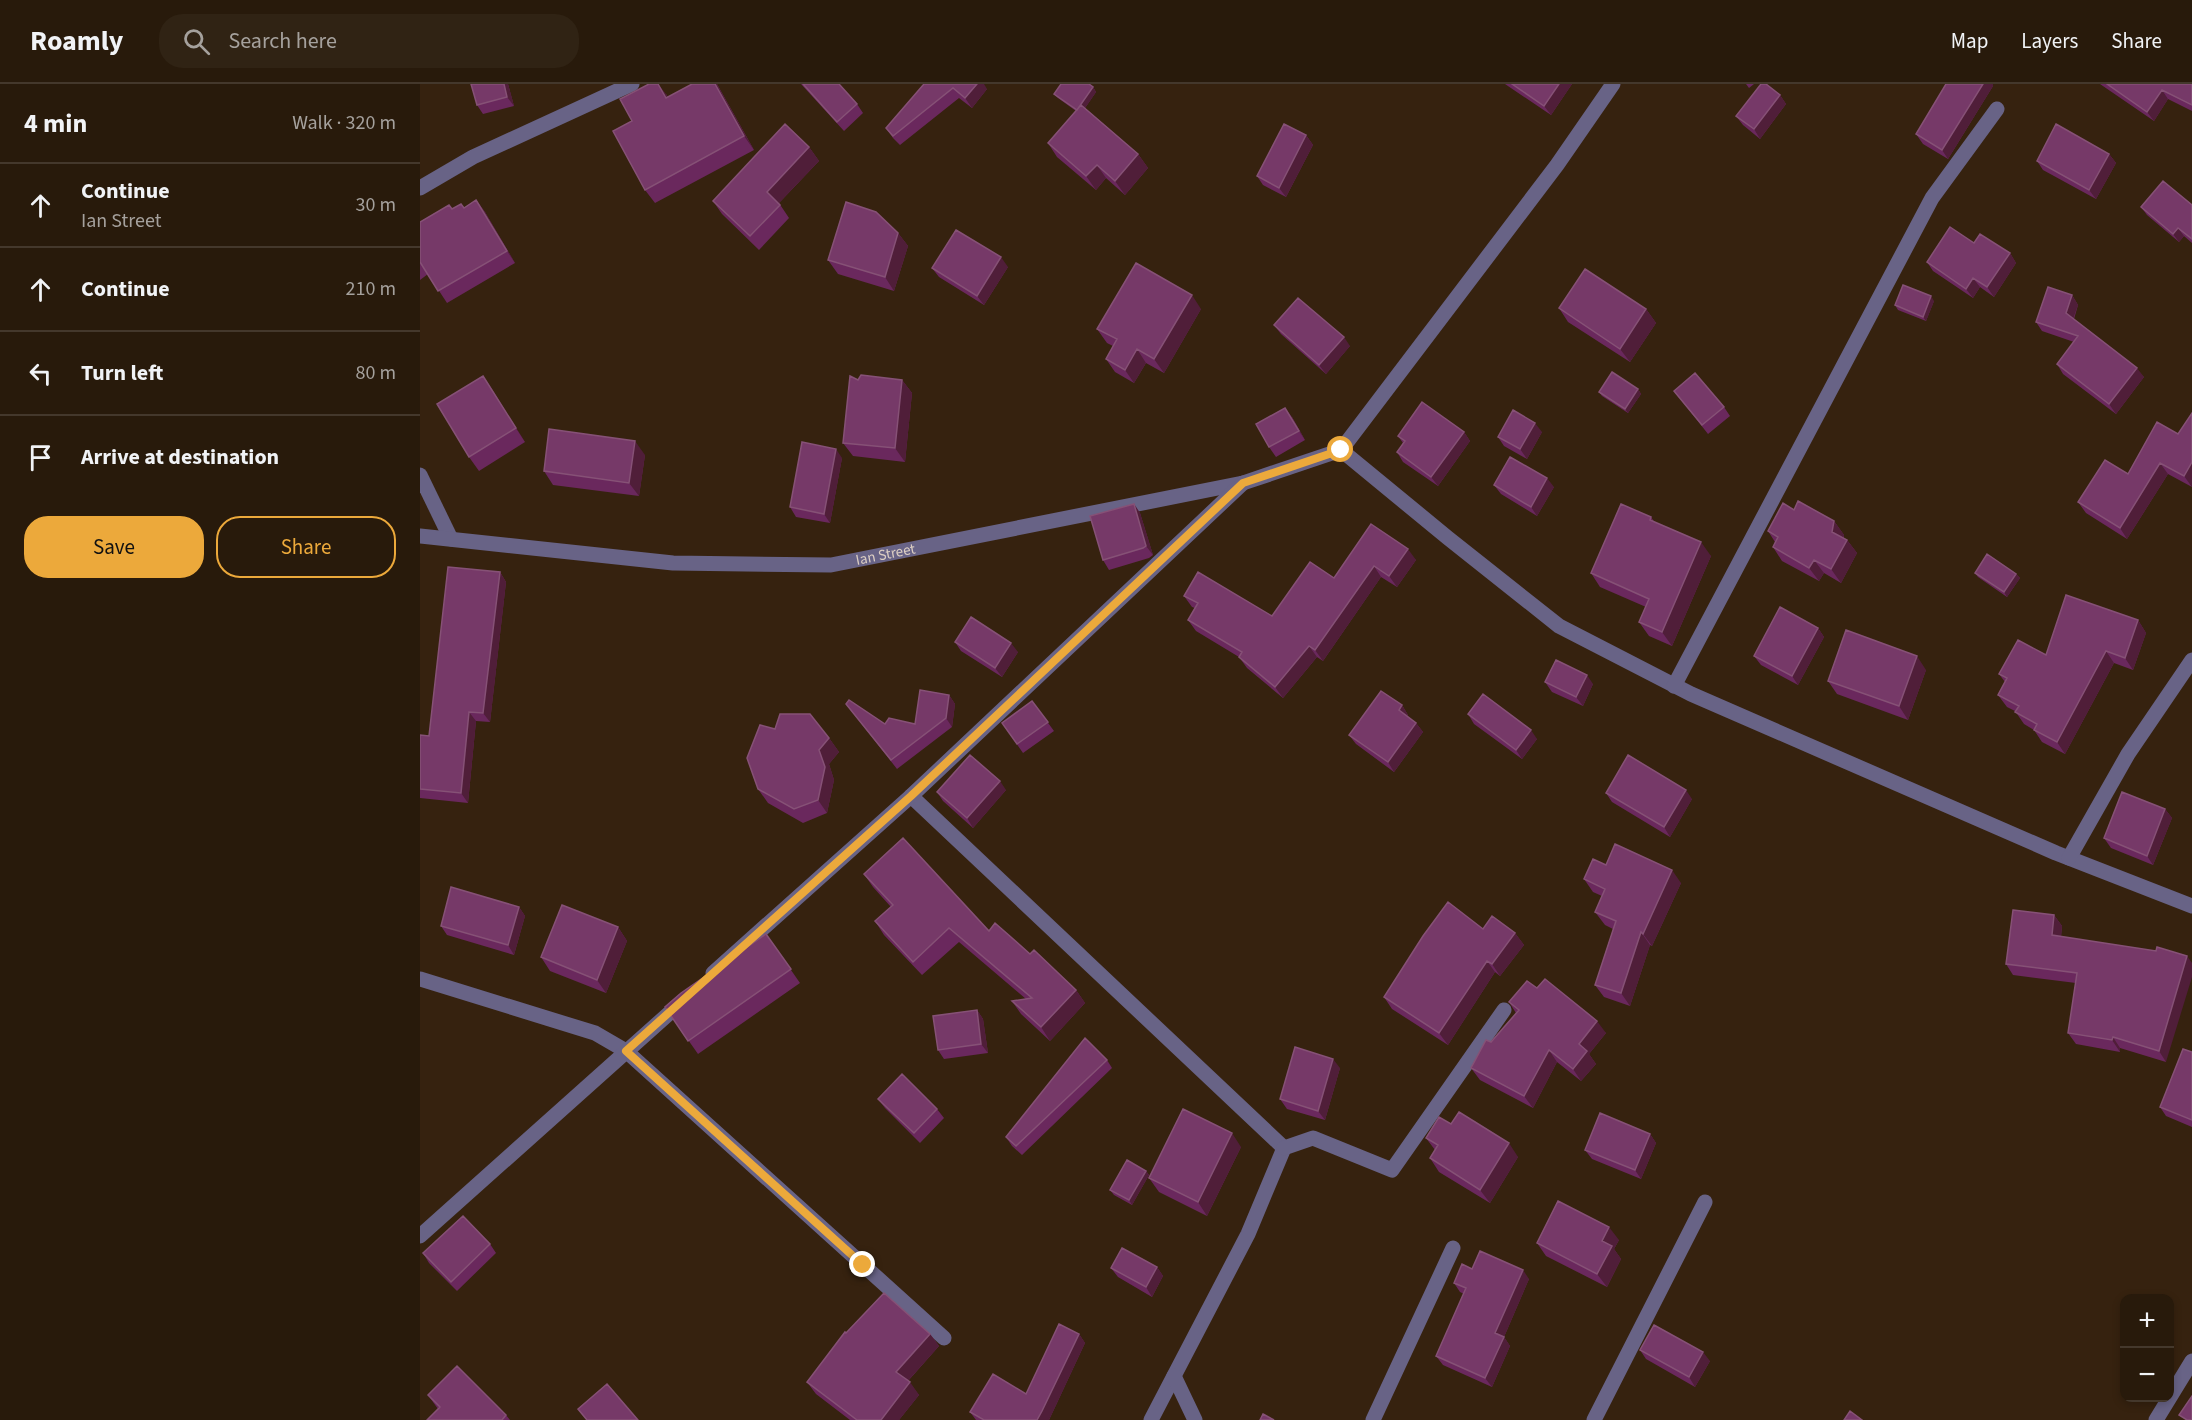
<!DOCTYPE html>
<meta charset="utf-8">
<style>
body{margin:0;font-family:"Source Sans 3",sans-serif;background:#302314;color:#f1f3f6}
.controls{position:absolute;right:18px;bottom:18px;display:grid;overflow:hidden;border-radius:12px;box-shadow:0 3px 9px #0003}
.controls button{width:54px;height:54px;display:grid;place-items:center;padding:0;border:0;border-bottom:2px solid #44382c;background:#281a0b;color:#f1f3f6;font:30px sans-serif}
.stop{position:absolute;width:18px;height:18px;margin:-14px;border:4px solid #eca93b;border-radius:50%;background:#fff}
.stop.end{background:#eca93b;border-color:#fff;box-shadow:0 2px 6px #0008}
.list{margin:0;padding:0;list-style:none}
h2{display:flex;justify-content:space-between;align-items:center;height:78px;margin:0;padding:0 24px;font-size:26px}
h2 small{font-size:20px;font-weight:400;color:#a5a19d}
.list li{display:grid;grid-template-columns:39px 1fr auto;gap:18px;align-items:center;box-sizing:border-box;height:84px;padding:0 24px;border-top:2px solid #44382c}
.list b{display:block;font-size:22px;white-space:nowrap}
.list p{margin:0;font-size:20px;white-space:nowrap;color:#a5a19d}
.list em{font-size:20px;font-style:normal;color:#a5a19d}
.actions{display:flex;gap:12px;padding:18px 24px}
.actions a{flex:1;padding:14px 0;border:2px solid #eca93b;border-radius:24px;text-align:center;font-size:21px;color:#eca93b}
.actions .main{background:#eca93b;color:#111}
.icon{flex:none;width:33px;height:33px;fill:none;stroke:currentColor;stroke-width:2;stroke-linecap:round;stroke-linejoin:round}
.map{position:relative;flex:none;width:1772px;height:1336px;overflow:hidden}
header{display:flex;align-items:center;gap:36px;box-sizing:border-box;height:84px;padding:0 30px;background:#281a0b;border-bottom:2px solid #44382c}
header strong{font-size:28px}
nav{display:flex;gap:33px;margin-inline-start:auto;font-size:21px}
.search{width:420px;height:54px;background:#302314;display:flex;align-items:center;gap:15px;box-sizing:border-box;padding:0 21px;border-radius:24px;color:#a5a19d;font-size:22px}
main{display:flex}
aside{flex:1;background:#281a0b}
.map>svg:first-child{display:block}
</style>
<header>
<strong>Roamly</strong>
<div class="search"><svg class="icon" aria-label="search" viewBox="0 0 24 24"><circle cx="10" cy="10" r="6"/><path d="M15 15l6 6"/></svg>Search here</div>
<nav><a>Map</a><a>Layers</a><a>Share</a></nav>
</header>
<main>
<aside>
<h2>4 min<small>Walk · 320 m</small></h2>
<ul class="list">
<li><svg class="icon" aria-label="ahead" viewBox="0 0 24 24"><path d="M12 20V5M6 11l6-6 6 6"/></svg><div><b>Continue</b><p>Ian Street</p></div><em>30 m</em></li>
<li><svg class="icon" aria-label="ahead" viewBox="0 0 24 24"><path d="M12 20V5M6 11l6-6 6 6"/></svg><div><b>Continue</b></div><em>210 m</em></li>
<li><svg class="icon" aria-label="left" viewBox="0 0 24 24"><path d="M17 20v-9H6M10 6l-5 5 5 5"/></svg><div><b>Turn left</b></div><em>80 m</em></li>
<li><svg class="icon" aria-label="arrive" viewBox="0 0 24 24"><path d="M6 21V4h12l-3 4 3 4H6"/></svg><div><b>Arrive at destination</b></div></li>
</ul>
<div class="actions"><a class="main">Save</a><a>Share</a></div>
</aside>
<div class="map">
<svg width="1772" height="1336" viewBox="0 0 1772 1336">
<rect width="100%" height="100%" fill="#36220f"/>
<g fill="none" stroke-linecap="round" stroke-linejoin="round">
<g stroke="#686386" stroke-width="15">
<path d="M0,104L53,73L212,0"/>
<path d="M921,366L1028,454L1139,542L1271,610L1636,769L1772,822"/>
<path d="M921,366L1137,81L1193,0"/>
<path d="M0,391L31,455"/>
<path id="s1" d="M0,452L253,479L411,481L823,399L921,366"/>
<path d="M1254,602L1512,114L1577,25"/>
<path d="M491,712L864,1064L828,1150L731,1336"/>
<path d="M1649,774L1708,670L1772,576"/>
<path d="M293,889L491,712L823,399"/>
<path d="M0,895L175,949L206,967L524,1254"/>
<path d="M864,1064L893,1054L972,1086L1084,926"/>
<path d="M0,1152L264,916"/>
<path d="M754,1292L775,1336"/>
<path d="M953,1336L1033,1164"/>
<path d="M1174,1336L1285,1118"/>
<path d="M1736,1336L1772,1277"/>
</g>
</g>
<path fill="#6a285d" d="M88,0L94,22L63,30L57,21Z
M272,0H297L334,66L235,119L225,106L212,37L246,10L248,13Z
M381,0H419L437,20L443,29L424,47Z
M504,0L567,5L552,24L539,14L480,61L473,54L466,44Z
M1085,0H1152L1131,31Z
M1326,0H1334L1329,4Z
M1526,0H1573V2L1528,75L1503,60L1496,50Z
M1680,0H1772V27L1748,15L1734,37Z
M673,3L676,8L665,24L718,70L728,84L705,111L686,94L676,106L637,73L628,59L656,27L638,14L634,10Z
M1360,11L1366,20L1340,55L1323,41L1316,32Z
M886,51L893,61L866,113L843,101L837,92Z
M389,63L399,77L359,119L369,134L339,166L302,130L293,117Z
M1689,70L1696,79L1676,115L1623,86L1617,77Z
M56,116L65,128L95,179L27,219L8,190L0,196V138L29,121L32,125L44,124Z
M1772,121V159L1764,152L1759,158L1727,131L1721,123Z
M478,149L488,162L474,207L418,190L408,176Z
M1554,159L1590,169L1596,179L1574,213L1560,203L1553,214L1513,187L1507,178Z
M588,183L564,221L519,193L512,184Z
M1652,211L1658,221L1654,235L1724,293L1696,330L1643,290L1637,280L1654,258L1622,247L1616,238Z
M1514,217L1506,237L1478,226L1475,221Z
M1139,224L1226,225L1236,239L1210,278L1148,238Z
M781,225L744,289L726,279L714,299L695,288L686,275L693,262L687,259L677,245Z
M854,241L930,262L906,290L861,250Z
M63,292L105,358L59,387L49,373Z
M438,296H482L492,309L485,378L433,372L423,359Z
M1218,305L1221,310L1208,329L1182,312L1179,308Z
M1254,307L1304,323L1310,332L1288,350Z
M872,333L885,356L856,373L849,363Z
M1737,338L1772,403L1748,390L1707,455L1666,429L1658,418L1708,390Z
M1044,348L1050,357L1018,402L983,378L977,368L983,359L978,352Z
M1122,348L1107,375L1084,362L1078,353Z
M225,371L219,412L133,401L124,387Z
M422,374L410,439L376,433L370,423Z
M1074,401L1134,403L1117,432L1081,410Z
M714,420L720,429L733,471L729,474L689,486L683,476Z
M1374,426L1414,437L1424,451V454L1427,456L1437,469L1421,499L1404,489L1399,497L1362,477L1353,463L1355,458L1348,447Z
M1231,433L1235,439L1291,472L1252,562L1229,552L1219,538L1226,523L1180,503L1171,489Z
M951,440L996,476L977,503L961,493L903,577L897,573L863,614L827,584L819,573L776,547L768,536L775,524L772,523L764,512L852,532L914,494Z
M80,488L86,498L70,638L56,637L48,719L0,714V651L9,652Z
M1555,489L1596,490L1600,494L1587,513L1558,493Z
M1718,536L1726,549L1713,586L1694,579L1645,670L1622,658L1614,646L1604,640L1595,627L1587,623L1578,611L1585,598L1579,590L1626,571Z
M1398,544L1404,553L1378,601L1341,581L1334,572Z
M535,558L598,568L582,593L541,567Z
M1506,586L1488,636L1417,610L1408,597Z
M1125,598L1173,600L1163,622L1132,608Z
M529,611L535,620L532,643L477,685L426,620L465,640H495Z
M612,617L634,647L603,669L582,639Z
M982,621L988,631L987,632L996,639L1003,648L974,688L936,660L929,651Z
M1048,630L1117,655L1102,675L1054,640Z
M355,645L409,654L419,668L409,680L414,696L407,729L383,739L348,719L338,705Z
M586,706L553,744L523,717L517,708Z
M1186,709L1272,715L1250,753L1192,718Z
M1745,725L1752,734L1733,781L1691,764L1684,754Z
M1186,781L1261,799L1232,862L1230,861L1210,922L1184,913L1175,901L1193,845L1185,841L1175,828L1182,812L1173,808L1164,795Z
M444,790L569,847L610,870L656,906L665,919L630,957L601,930L592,917L606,915L539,858L502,891L464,851L455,837L471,823L453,803Z
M99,823L105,832L94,871L27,851L21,842Z
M1634,831L1642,842L1641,853L1736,867L1746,978L1700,964V968L1656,960L1648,949L1656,899L1593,891L1586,880Z
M198,843L207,857L186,909L130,887L121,873Z
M1063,845L1095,849L1104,861L1080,892L1075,888L1028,961L972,925L964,913Z
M346,850L380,899L278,970L245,923Z
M1117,904L1186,949L1169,970L1176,980L1161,997L1137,978L1113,1024L1060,996L1051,984L1096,929L1089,918Z
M557,926L563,935L568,969L524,975L518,966Z
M1772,968V1043L1746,1032L1740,1023Z
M687,976L692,984L602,1071L592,1062L586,1053Z
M920,984L905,1036L867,1025L860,1015Z
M458,1015L517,1025L524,1034L500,1059L465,1024Z
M1031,1040L1098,1073L1070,1119L1019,1088L1010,1074L1015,1066L1006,1054Z
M1230,1050L1236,1059L1221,1095L1172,1075L1165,1066Z
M821,1063L787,1132L739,1108L729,1094Z
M726,1087L729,1091L712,1121L694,1111L690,1106Z
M1199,1156L1194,1165L1201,1175L1187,1203L1126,1172L1117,1159Z
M70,1160L76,1169L37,1207L9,1179L3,1169Z
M737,1183L743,1192L732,1213L698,1193L691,1184Z
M1052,1185L1109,1195L1084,1253L1090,1262L1072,1303L1023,1281L1016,1272L1044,1210L1040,1208L1034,1199Z
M426,1249L510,1250L519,1262L488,1297L499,1311L479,1336H430L396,1310L387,1298Z
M659,1250L665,1259L629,1336H556L550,1328L606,1310Z
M1220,1266L1290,1277L1275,1303L1226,1275Z
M8,1311L86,1331L90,1336H7L18,1325Z"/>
<path fill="#501e39" d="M84,0H88L94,22L87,13Z
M238,0L246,10L256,28L246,14Z
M295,0H297L299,4L334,66L324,52Z
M557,0H564L567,5L552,24L545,14Z
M1139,0H1152L1131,31L1124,22Z
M1563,0H1573V2L1528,75L1522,66Z
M673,3L676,8L661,30L657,26Z
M1742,6L1748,15L1734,37L1727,28Z
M1360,11L1366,20L1340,55L1334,45Z
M886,51L893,61L866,113L859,104Z
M389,63L399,77L356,122L347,108Z
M718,70L728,84L705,111L695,97Z
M1689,70L1696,79L1676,115L1669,106Z
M677,81L686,94L676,106L666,92Z
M56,116L65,128L95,179L87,167Z
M1758,144L1764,152L1759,158L1753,150Z
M478,149L488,162L474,207L465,193Z
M1590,169L1596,179L1574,213L1567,203Z
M581,173L588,183L564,221L557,212Z
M1553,194L1560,203L1553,214L1546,205Z
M772,211L781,225L744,289L734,275Z
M1652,211L1658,221L1652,238L1646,229Z
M1511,212L1514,217L1506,237L1503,233Z
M1226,225L1236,239L1210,278L1200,265Z
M924,253L930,262L906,290L899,281Z
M717,265L726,279L714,299L705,286Z
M1717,284L1724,293L1696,330L1689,320Z
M63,292L72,305L105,358L96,344Z
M482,296L492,309L485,378L475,364Z
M1218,305L1221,310L1208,329L1205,325Z
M865,324L872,333L885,356L879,347Z
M1115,339L1122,348L1107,375L1100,365Z
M1044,348L1050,357L1018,402L1011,393Z
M215,357L225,371L219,412L209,399Z
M416,365L422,374L410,439L404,430Z
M1772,378V403L1764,392Z
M1740,379L1748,390L1707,455L1700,444Z
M1127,394L1134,403L1117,432L1111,423Z
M714,420L720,429L733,471L726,462Z
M1414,437L1424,451L1422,461L1412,448Z
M1427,456L1437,469L1421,499L1411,485Z
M1281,458L1291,472L1252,562L1242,548Z
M988,465L996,476L977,503L969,492Z
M1394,476L1404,489L1399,497L1389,484Z
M954,482L961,493L903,577L895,566Z
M80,488L86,498L70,638L63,629Z
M1596,490L1600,494L1587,513L1584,508Z
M1718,536L1726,549L1713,586L1705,574Z
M1398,544L1404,553L1378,601L1372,592Z
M591,559L598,568L582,593L575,584Z
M889,562L897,573L863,614L855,603Z
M1686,567L1694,579L1645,670L1637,658Z
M1497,572L1506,586L1488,636L1479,622Z
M1167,591L1173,600L1163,622L1156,613Z
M529,611L535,620L532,643L526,634Z
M982,621L988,631L985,635L979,626Z
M49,628L56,637L48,719L41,709Z
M996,639L1003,648L974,688L968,678Z
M1111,646L1117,655L1102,675L1096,666Z
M409,654L419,668L409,680L414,696L407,729L398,716L399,666Z
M580,697L586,706L553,744L547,734Z
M1266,706L1272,715L1250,753L1244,743Z
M1745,725L1752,734L1733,781L1727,772Z
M1252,786L1261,799L1232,862L1223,850Z
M99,823L105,832L94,871L88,861Z
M1634,831L1642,842L1640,862L1632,851Z
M198,843L207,857L186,909L177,896Z
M1221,848L1230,861L1210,922L1201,909Z
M1095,849L1104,861L1080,892L1072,880Z
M1767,872L1772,879V893L1746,978L1739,967Z
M1067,877L1075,888L1028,961L1019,949Z
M656,906L665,919L630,957L621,943Z
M557,926L563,935L568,969L561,960Z
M1177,937L1186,949L1169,970L1176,980L1161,997L1153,985L1159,960Z
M1693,953L1700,964V968L1692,956Z
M1129,966L1137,978L1113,1024L1104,1012Z
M913,975L920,984L905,1036L898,1027Z
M812,1049L821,1063L787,1132L778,1118Z
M1230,1050L1236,1059L1221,1095L1215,1086Z
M1089,1059L1098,1073L1070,1119L1060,1106Z
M726,1087L729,1091L712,1121L709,1116Z
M1189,1143L1199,1156L1194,1165L1201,1175L1187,1203L1177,1190L1182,1157Z
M737,1183L743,1192L732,1213L726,1203Z
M1103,1186L1109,1195L1084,1253L1090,1262L1072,1303L1065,1294L1075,1249Z
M510,1250L519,1262L485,1300L476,1288Z
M659,1250L665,1259L629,1336H617Z
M1283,1268L1290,1277L1275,1303L1269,1293Z
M490,1298L499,1311L479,1336H461Z"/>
<path fill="#763968" stroke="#865176" stroke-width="1.5" d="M51,0H84L87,13L57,21Z
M229,0H238L246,14L272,0H295L324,52L225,106L193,47L212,37L200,15Z
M383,0H419L437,20L417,38Z
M504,0H557L545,14L533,4L473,52L466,44Z
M641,0H669L673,3L657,26L634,10Z
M1092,0H1139L1124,22Z
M1341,0H1346L1360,11L1334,45L1316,32Z
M1526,0H1563L1522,66L1496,50Z
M1687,0H1772V21L1742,6L1727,28Z
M661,21L718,70L695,97L677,81L666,92L628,59Z
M365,40L389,63L347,108L360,121L330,152L293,117Z
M864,40L886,51L859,104L837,92Z
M1636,40L1689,70L1669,106L1617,77Z
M1743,97L1772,121V155L1758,144L1753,150L1721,123Z
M56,116L87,167L18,207L0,178V138L29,121L32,125L41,120L44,124Z
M426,118L456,128L478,149L465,193L408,176Z
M1530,143L1554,159L1560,150L1590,169L1567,203L1553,194L1546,205L1507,178Z
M536,146L581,173L557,212L512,184Z
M716,179L772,211L734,275L717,265L705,286L686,275L697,255L677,245Z
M1165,185L1226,225L1200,265L1139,224Z
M1483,201L1511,212L1503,233L1475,221Z
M1628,203L1652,211L1646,229L1717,284L1689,320L1637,280L1658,252L1616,238Z
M878,214L924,253L899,281L854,241Z
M1192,288L1218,305L1205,325L1179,308Z
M1275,289L1304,323L1282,341L1254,307Z
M441,291L482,296L475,364L423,359L430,292L438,296Z
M63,292L96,344L49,373L17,320Z
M1002,318L1044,348L1011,393L977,368L985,357L978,352Z
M865,324L879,347L849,363L836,340Z
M1093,326L1115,339L1100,365L1078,353Z
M1772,329V378L1764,392L1740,379L1700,444L1658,418L1685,376L1708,390L1737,338L1758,350Z
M129,345L215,357L209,399L124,387Z
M382,358L416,365L404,430L370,423Z
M1090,373L1127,394L1111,423L1074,401Z
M1378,417L1414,437L1412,448L1427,456L1411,485L1394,476L1389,484L1353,463L1358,453L1348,447L1363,419L1374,426Z
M714,420L726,462L723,464L683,476L670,432Z
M1201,420L1231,433L1230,436L1281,458L1242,548L1219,538L1229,515L1171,489Z
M951,440L988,465L969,492L954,482L895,566L889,562L855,603L819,573L822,568L768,536L778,519L764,512L778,488L852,532L890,478L914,494Z
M1567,470L1596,490L1584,508L1555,489Z
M28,483L80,488L63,629L49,628L41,709L0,705V651L9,652Z
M1646,511L1718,536L1705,574L1686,567L1637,658L1614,646L1617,640L1595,628L1599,622L1578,611L1587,594L1579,590L1598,556L1626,571Z
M1360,523L1398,544L1372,592L1334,572Z
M551,533L591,559L575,584L535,558Z
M1426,546L1497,572L1479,622L1408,597Z
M1136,576L1167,591L1156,613L1125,598Z
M500,606L529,611L526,634L471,676L426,620L429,616L465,640L469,634L495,640Z
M961,607L982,621L979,626L996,639L968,678L929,651Z
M1063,610L1111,646L1096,666L1048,630Z
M612,617L628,638L597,660L582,639Z
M360,630H390L409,654L399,666L405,683L398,716L374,725L338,705L327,674L340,641L355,645Z
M550,671L580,697L547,734L517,708Z
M1208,671L1266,706L1244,743L1186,709Z
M1702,708L1745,725L1727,772L1684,754Z
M483,754L569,847L575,839L610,870L614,866L656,906L621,943L592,917L612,914L529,844L493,878L455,837L473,821L444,790Z
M1195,760L1252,786L1223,850L1221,848L1201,909L1175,901L1196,837L1175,828L1185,805L1164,795L1173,775L1186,781Z
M31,803L99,823L88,861L21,842Z
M1028,818L1063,845L1072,832L1095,849L1072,880L1067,877L1019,949L964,913L1003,852Z
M142,821L198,843L177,896L121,873Z
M1593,826L1634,831L1632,851L1736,867L1737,863L1767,872L1739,967L1693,953L1692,956L1648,949L1657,889L1586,880Z
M346,850L371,885L268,957L245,923L261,909Z
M1125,895L1177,937L1159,960L1167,967L1153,985L1129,966L1104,1012L1051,984L1066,956L1071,958L1099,926L1089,918L1107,897L1117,904Z
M557,926L561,960L518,966L513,932Z
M665,954L687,976L596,1062L586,1053Z
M875,963L913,975L898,1027L860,1015Z
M1763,965L1772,968V1036L1740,1023Z
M482,990L517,1025L494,1049L458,1015Z
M763,1025L812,1049L778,1118L729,1094Z
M1039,1028L1089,1059L1060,1106L1010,1074L1018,1061L1006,1054L1019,1033L1031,1040Z
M1180,1029L1230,1050L1215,1086L1165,1066Z
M707,1076L726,1087L709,1116L690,1106Z
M1138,1117L1189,1143L1182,1157L1192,1162L1177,1190L1117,1159Z
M43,1132L70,1160L31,1198L3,1169Z
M702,1164L737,1183L726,1203L691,1184Z
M1060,1167L1103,1186L1075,1249L1084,1253L1065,1294L1016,1272L1046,1204L1034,1199L1042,1180L1052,1185Z
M464,1209L510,1250L476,1288L490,1298L461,1336H437L387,1298L425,1248L426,1249Z
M639,1240L659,1250L622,1327L617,1336H564L550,1328L573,1290L606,1310Z
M1234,1241L1283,1268L1269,1293L1220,1266Z
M37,1282L86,1331L82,1336H7L20,1323L8,1311Z
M187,1300L218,1336H167L158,1325Z
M1772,1312V1336H1767L1759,1331Z
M1430,1327L1442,1336H1424Z
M843,1330L854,1336H840Z"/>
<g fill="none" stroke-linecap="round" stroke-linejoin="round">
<path stroke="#eca93b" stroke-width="8" d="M443,1181L206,967L491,712L823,399L921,366"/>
</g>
<g text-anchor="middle" stroke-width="6" stroke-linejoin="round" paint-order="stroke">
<g font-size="15" fill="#dccec3" stroke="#2c1905">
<text dy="5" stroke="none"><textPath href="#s1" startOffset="468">Ian Street</textPath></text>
</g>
</g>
</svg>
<div class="controls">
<button>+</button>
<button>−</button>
</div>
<div class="stop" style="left:921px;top:366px"></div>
<div class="stop end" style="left:443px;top:1181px"></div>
</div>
</main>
